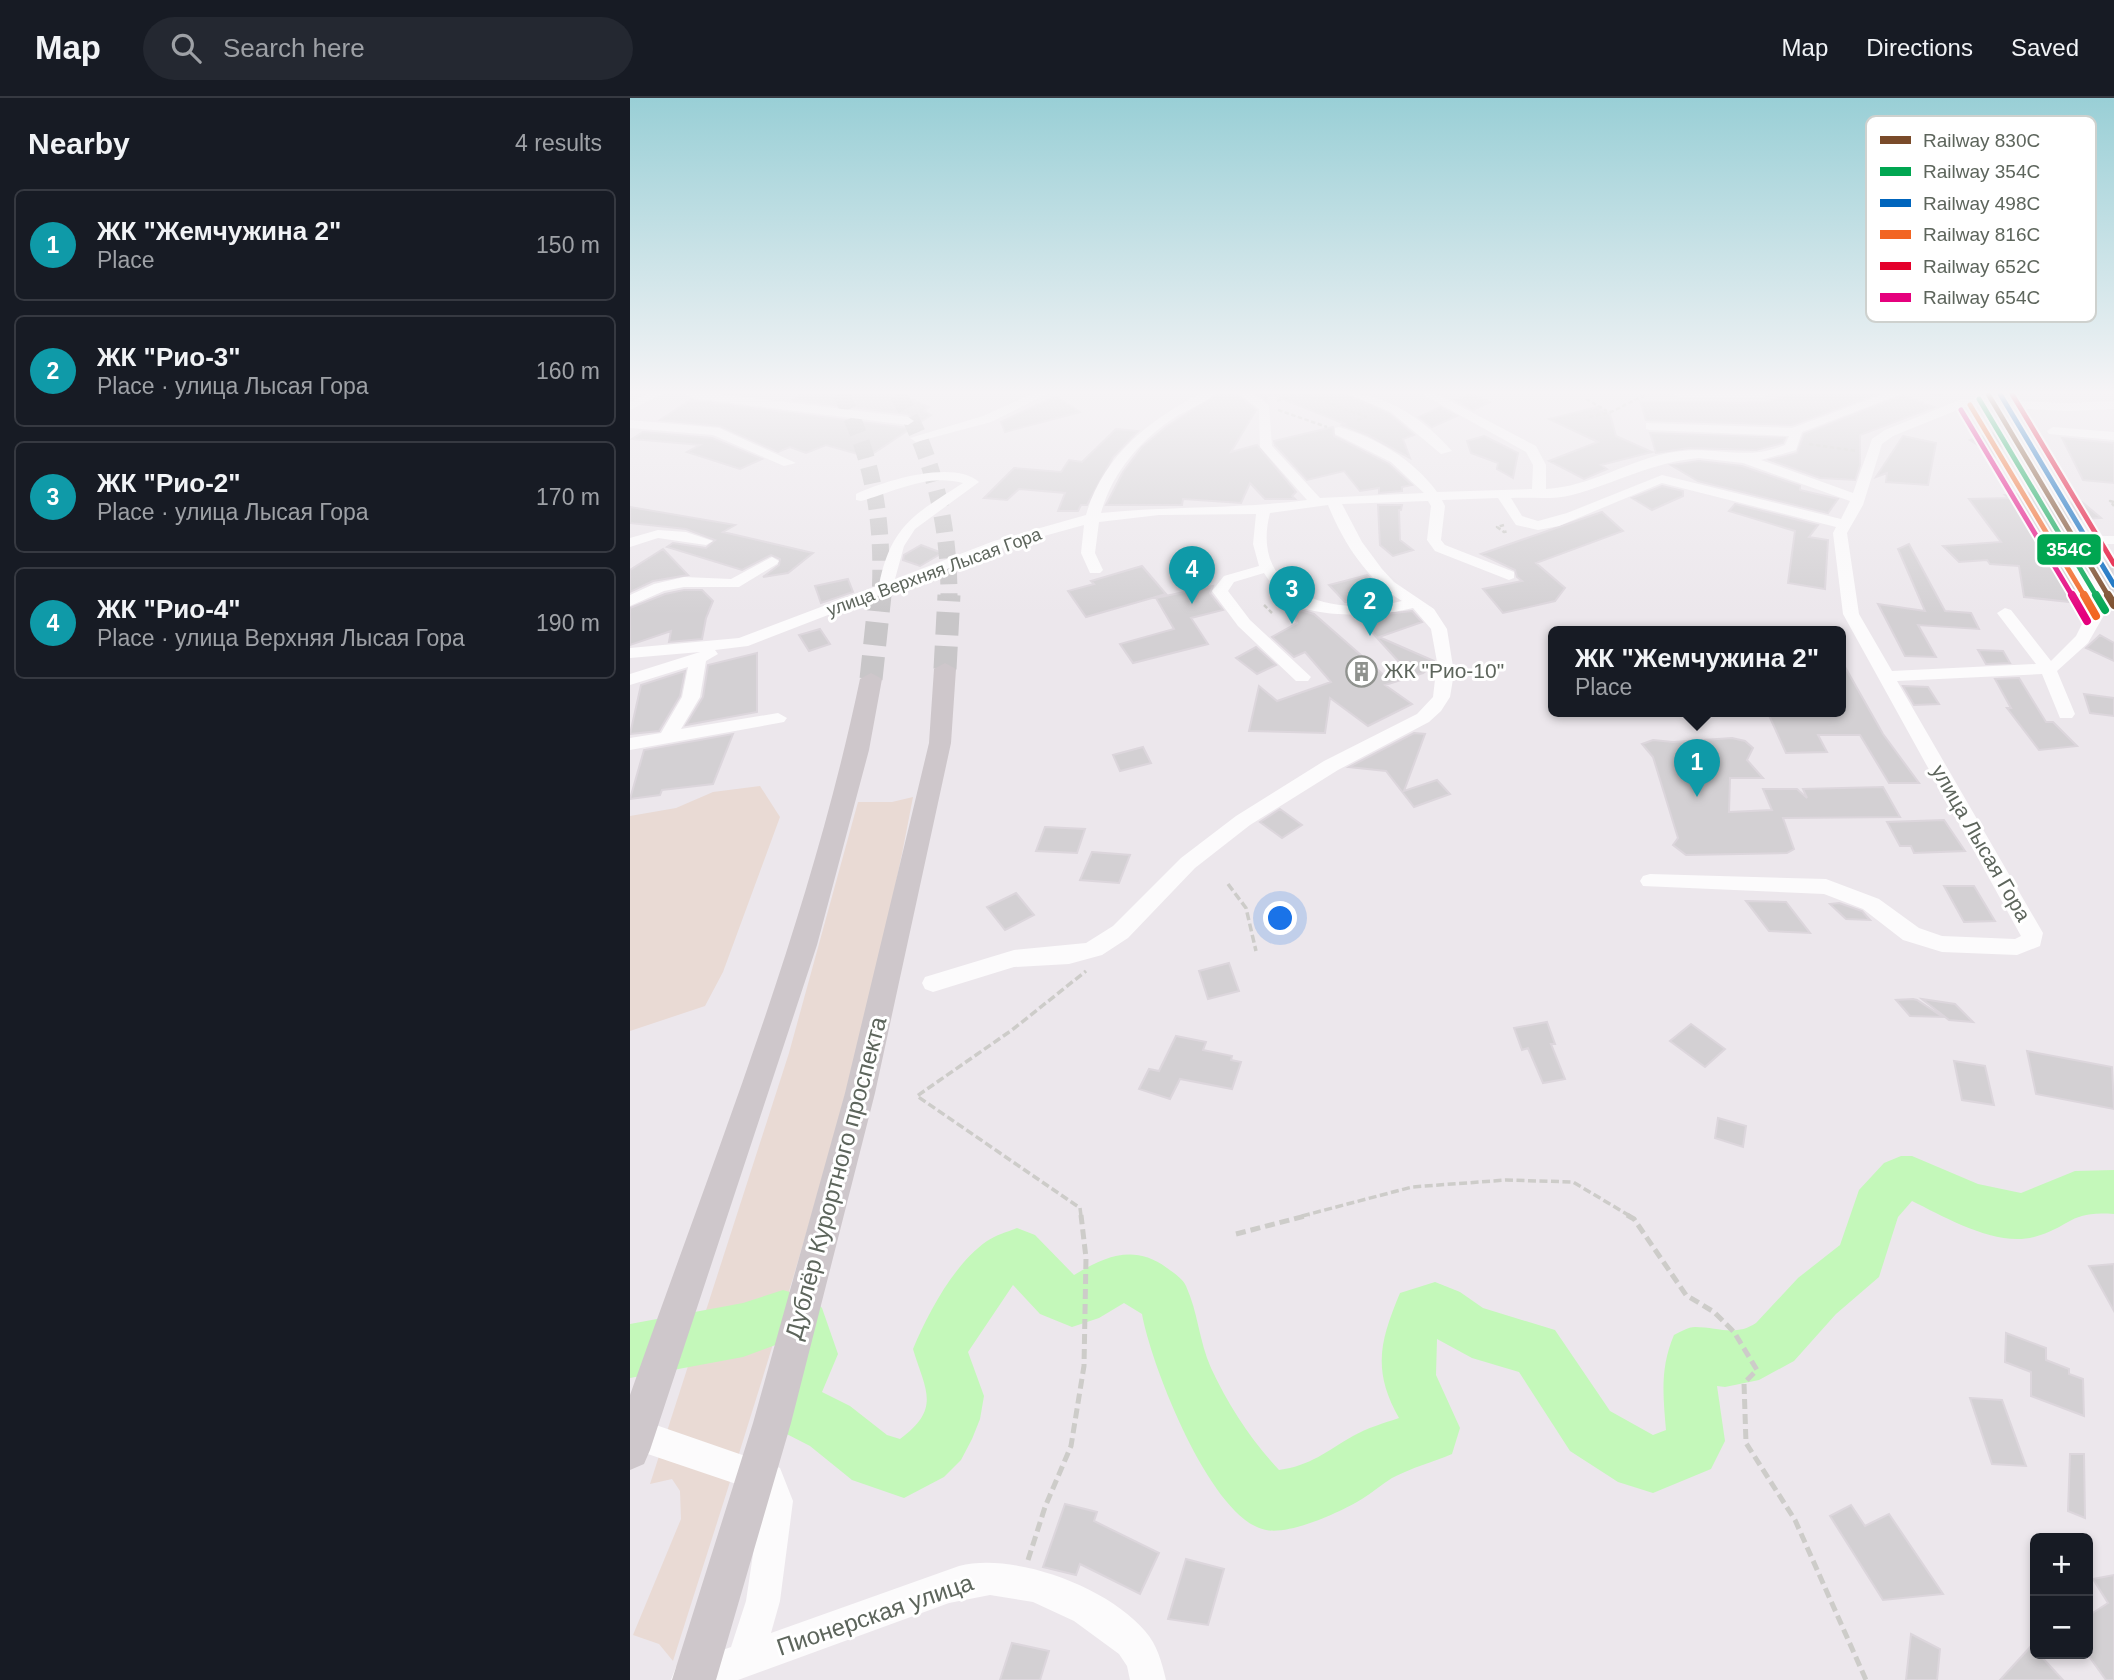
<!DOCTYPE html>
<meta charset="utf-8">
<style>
body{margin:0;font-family:Arial,sans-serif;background:#242831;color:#f1f3f6}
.controls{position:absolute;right:21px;bottom:21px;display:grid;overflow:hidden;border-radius:10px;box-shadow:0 4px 10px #0003}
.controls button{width:63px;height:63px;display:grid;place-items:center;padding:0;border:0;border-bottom:2px solid #363941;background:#171b24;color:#f1f3f6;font:35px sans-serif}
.you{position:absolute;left:651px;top:821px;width:24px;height:24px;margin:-18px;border:5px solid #fff;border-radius:50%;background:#1a73e8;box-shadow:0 0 0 10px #1a73e833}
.badge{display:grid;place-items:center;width:46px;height:46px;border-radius:50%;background:#8f928e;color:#fff;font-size:23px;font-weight:700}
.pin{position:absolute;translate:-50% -58px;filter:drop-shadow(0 2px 4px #0008)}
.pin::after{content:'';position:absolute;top:37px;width:24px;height:21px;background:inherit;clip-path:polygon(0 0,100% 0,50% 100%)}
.popup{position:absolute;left:918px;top:528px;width:298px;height:91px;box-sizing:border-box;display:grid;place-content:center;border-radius:10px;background:#171b24;filter:drop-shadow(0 2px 5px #0005);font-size:23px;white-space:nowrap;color:#9ea1a6}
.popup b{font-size:26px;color:#f1f3f6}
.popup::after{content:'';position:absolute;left:50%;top:100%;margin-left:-14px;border:14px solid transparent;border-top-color:#171b24}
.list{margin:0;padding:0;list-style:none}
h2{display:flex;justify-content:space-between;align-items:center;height:91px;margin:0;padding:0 28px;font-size:30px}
h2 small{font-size:23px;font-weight:400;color:#9ea1a6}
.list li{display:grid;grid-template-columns:46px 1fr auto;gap:21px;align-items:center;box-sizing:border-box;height:112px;margin:0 14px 14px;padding:0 14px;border:2px solid #363941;border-radius:10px}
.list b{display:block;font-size:26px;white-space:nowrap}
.list p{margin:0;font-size:23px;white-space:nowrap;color:#9ea1a6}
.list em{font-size:23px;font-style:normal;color:#9ea1a6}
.icon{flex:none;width:38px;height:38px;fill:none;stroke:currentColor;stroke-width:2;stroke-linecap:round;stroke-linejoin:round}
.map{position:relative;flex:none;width:1484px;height:1582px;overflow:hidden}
header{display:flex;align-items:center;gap:42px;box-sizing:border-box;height:98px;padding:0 35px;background:#171b24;border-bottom:2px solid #363941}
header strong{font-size:33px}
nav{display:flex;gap:38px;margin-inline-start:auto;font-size:24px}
.search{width:490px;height:63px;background:#242831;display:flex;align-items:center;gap:18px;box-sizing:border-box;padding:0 24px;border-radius:38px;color:#9ea1a6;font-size:26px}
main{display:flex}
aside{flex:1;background:#171b24}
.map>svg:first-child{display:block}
</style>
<header>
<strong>Map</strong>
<div class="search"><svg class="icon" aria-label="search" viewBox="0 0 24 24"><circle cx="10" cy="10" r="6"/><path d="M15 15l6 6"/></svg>Search here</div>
<nav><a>Map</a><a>Directions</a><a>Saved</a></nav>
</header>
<main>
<aside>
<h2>Nearby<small>4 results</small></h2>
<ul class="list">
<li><span class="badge" style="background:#0f9aa8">1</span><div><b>ЖК &quot;Жемчужина 2&quot;</b><p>Place</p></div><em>150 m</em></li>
<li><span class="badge" style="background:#0f9aa8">2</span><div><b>ЖК &quot;Рио-3&quot;</b><p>Place · улица Лысая Гора</p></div><em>160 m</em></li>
<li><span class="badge" style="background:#0f9aa8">3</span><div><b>ЖК &quot;Рио-2&quot;</b><p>Place · улица Лысая Гора</p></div><em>170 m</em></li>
<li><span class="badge" style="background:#0f9aa8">4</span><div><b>ЖК &quot;Рио-4&quot;</b><p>Place · улица Верхняя Лысая Гора</p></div><em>190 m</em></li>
</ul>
</aside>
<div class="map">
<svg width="1484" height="1582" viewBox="0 0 1484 1582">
<rect width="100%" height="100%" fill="#ece7ec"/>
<path fill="#e9dad4" d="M130,688L150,719L93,874L75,908L0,933V718L46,710L83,694Z
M283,699C229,992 133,1279 43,1563L29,1546L3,1537L51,1421L50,1393L42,1381L20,1386L159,955L228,704H262Z"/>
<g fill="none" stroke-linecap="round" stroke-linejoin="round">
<path fill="#c4f8ba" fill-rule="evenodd" d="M1271,1058H1282L1348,1086L1391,1095L1445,1073L1484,1072V1116C1439,1112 1441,1129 1404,1139C1365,1149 1315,1119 1282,1103L1268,1119L1249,1179L1206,1216L1164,1263L1129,1282L1095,1289L1087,1288L1095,1343L1081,1371L1023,1395L988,1384L940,1353L889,1274L842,1260L807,1241L806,1277L830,1330L822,1356C803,1364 781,1370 762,1380C752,1386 742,1395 732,1401C711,1414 660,1437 636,1432C581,1422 521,1267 512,1216L494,1205L469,1220L442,1229L410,1216L383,1187L338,1254L354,1298L350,1321L342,1341L331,1362L314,1379L274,1400L222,1382L180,1348L145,1330L137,1310L136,1294L153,1255L151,1245L113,1259L0,1280V1226L113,1205L153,1192L184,1201L192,1210L208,1256L192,1294L220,1308L257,1337L270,1341C312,1310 295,1292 283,1251C298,1215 324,1166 357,1143C366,1137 377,1134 387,1130L405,1137L444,1177C476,1158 504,1146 537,1170C544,1175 553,1181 556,1188C568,1214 569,1243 581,1270C598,1307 621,1342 649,1372C680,1368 697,1353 723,1338C737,1330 754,1325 769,1320C742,1272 750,1243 770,1195L805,1184L830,1194L853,1210L925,1232L980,1313L1023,1337L1036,1332C1033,1297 1030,1270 1044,1237C1050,1234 1058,1229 1065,1229C1088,1229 1105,1239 1126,1225L1168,1180L1210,1147L1229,1092L1254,1065Z"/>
</g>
<path fill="#d3d0d3" stroke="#dcd6dc" stroke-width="2" d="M171,296H271L299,309L294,313L301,317L238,359L196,347L176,355L160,349L148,354L90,328L30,322L60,302L278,330L286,324L278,316L162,302Z
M587,296H607L626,312L601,354L627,347L666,394L662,398L665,401H635L620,385L611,405L553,401L552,407H476L493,374L512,349L536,329Z
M627,296H716L760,316L784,337L773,341L780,360L738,337L712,327L715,326L640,296L636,302Z
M841,296L860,304L843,312L825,302Z
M1163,296H1247L1162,327L1016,322L1010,303L1109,305L1134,304Z
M1273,297L1304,309L1230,337V367L1225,382L1190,380L1140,362L1167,355L1174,336Z
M426,298L450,314L375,334L371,324Z
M810,309L827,318L802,329L789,319Z
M967,309L980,316L986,338L1022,354L971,367L977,371L954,381L919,363L968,344L919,321Z
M703,329L704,338L759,366L782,387L772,389V393L749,395V390L730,393L714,373L677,382L645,347L644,343Z
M486,331L508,333L483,359L457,407H451L448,413H428L435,395L389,391L377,402L354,400L384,370L431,374L439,362L452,364Z
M13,334L82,340L132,361L110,371L57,354L70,347L2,341Z
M1020,335L1155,340L1153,345L1126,352L1059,350L1026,355Z
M1364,335L1373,345L1369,361L1340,342Z
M854,338L888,355L883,380L867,371L868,365L841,355L837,343Z
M1273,338L1306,345L1298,387L1256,384L1257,375L1246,379Z
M1432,340L1484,345V385L1453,382Z
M1069,363L1112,368L1170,388V392L1208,401L1198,415L1068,383L1041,367Z
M1032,388L1053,393V398L1022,412L1002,400Z
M1406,394L1419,405L1452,404L1471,420L1439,422L1442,424L1434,425L1446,435L1422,448L1441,480L1459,498H1454L1458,506L1394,499L1389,468L1360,466L1357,462L1329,464L1313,448L1371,444L1339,401L1379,400L1375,397Z
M1105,406L1188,427L1179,439L1198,442L1195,491L1158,485L1165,433L1099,413Z
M748,407H772L771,412H769L770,442L783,452L763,458L750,447Z
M0,409L105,427L93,434L183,455L158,475L133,479L149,467L150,461L141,457L112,472L37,449L43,445L76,450L85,442L56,431L0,425Z
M972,414L993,433L906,465L935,490L925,503L873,515L853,491L892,483L887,479L885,472L851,456Z
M1279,446L1315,513L1341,515L1349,531L1288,527L1306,559L1275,558L1248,506L1295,513L1268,451Z
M291,447L312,455L290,468L273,462L274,457Z
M1448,449H1460L1484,470V495L1456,471L1444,451Z
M33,451L58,477L23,483L0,494V472Z
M512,468L536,496L456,519L438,493L464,486L461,483Z
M737,477L761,502L715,504L699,487Z
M218,481L223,494L191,505L185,488Z
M583,488L580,495L593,512L561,520L578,546L503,565L490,546L544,531L526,500Z
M54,492H72L83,503L76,520L72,541L39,544L41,533L0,547V510L35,496Z
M670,512L684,516L756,579L770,565L728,519L782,513L792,524L749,539L804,563V567L793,575L755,587L782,606L738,628L700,600L695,635L619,633L629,588L647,603L701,584L675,554L664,559L642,539L667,525L663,514Z
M190,531L200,546L179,553L169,537Z
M1470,537L1484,545V563L1456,550Z
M626,549L646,567L627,576L606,560Z
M1348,552L1373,553L1380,565L1356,566Z
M127,555V614L56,627L73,599L78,567Z
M1210,560L1253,636L1289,685H1259L1230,637H1188L1197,654L1156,655L1137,613H1210Z
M55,573L50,598L29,633L0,636L11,587Z
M1389,580L1416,624H1423L1447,648L1409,652L1377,610H1381L1365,581Z
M1273,588L1298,589L1309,606L1284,607Z
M1454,596L1484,600V618L1460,615Z
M784,635L795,636L774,693L807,682L820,696L784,709L756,673L719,669Z
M103,636L83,686L32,692L30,697L0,701L14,652Z
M1102,640L1115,643L1123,650L1117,662L1133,680H1100L1099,714L1142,712L1133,691H1167L1177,700L1173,691L1253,689L1270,719L1153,720L1164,751L1157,755L1056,757L1043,747L1048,740L1023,659L1012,646L1023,642L1043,644Z
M513,649L521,665L490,673L483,657Z
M650,711L672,727L652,740L630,724Z
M1314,722L1335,753L1284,755L1281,748H1270L1257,724Z
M415,729L455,731L447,755L406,753Z
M462,754L500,757L489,785L450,782Z
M1314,788H1344L1365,823L1334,824Z
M386,795L404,817L375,832L357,809Z
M1116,803L1156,804L1180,835L1139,833Z
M1209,805L1232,813L1240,822L1216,821L1200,806Z
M599,865L609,893L578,901L569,873Z
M1283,901L1287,902L1313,919L1280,918L1266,902Z
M1292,901L1325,906L1343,924L1319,922Z
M917,924L925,946H921L935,981L913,985L898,950L892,952L884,930Z
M1061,926L1095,951L1075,969L1040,943Z
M546,938L576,944L573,952L602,958L601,962L611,964L602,991L550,981L540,1001L509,991L519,971L529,973Z
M1397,953L1482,969L1484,1011L1406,996Z
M1324,963L1355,968L1364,1007L1332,1002Z
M1088,1020L1116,1028L1113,1049L1085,1040Z
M1484,1166V1213L1459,1168Z
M1376,1235L1416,1250V1262L1439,1271V1276L1453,1281L1454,1318L1401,1298V1274L1375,1264Z
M1340,1300L1372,1302L1396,1368L1362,1366Z
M1440,1356H1454L1455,1420L1438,1413Z
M435,1406L467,1414L464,1423L529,1455L510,1496L450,1466L446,1477L413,1469Z
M1221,1407L1235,1428L1259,1416L1313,1496L1253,1502L1200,1418Z
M556,1461L594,1471L578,1527L538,1521Z
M1484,1477V1582H1476L1458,1557V1518L1478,1505L1463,1481Z
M1281,1536L1310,1551L1307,1582H1276Z
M382,1545L419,1553L410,1582H370Z
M1402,1547L1405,1556H1409L1433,1582H1370Z"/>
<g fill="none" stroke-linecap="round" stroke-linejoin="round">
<path stroke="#c8c6c8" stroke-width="17" stroke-dasharray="17 9" stroke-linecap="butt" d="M211,296C244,362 254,426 250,499
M268,296C304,361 319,425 319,499"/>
<path stroke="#c8c6c8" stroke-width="23" stroke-dasharray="23 11" stroke-linecap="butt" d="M315,571L319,497
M241,581L250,497"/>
<path stroke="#cdccc9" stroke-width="2.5" stroke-dasharray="4.5 2.5" stroke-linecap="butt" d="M675,296L736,319L726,323
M1302,296L1311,297
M956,301L977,313
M647,303L665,296
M648,312L697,329
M959,319L981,314L1017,296
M1179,346L1227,353
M1484,404L1480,403L1484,408
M874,427L867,429L874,434L879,433
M634,507L642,515"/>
<path stroke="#cdccc9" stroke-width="3.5" stroke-dasharray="8 3.5" stroke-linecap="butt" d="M598,786L616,810L626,853
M451,1118L450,1110L287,998L382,932L456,873
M672,1118L782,1089L876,1082L943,1084L1000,1118"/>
<path stroke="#cdccc9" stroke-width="5" stroke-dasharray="10 5" stroke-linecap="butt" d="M997,1117L1004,1121L1056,1197L1084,1214L1104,1234L1127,1272L1114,1285L1116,1345L1165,1422L1236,1582
M606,1136L679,1117
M398,1462L415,1409L441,1348L454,1268L456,1160L451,1117"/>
<path fill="#fcfbfc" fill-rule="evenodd" d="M17,296H32L0,312V304Z
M56,296H89L278,319L284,323L278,327L62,300Z
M402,296H417L361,324L286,344L280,340L353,318Z
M570,296H585C575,305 559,311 547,318C512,340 482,374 471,415C540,408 609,411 677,402L630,349L629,311L609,296H623L639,307L642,348L690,400L794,395L761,364L705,336V330L709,329C747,340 784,362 807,394L902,391L903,367L896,354L792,296H807L906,348L916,367V391C960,389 1000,361 1044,354C1086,347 1113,364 1155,347L1159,338L1020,332L1016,331V325L1162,330L1254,296H1271L1172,334L1166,352L1131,362L1223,395L1242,341L1255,332L1332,301L1438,305L1484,303V311L1438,313L1337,308L1263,338L1252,346L1233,407L1217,435L1229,516L1262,573L1406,566L1367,515L1375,510L1381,512L1421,563L1446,538L1465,500L1443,479L1425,449L1444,438H1484V446H1447L1440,450L1454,473L1484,501V513L1477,512L1458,545L1427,573L1445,616L1442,620H1430L1412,576L1267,583L1413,835L1410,848L1387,857L1312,854L1273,842L1233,811L1194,796L1013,788L1010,783L1013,778L1020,776L1196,781L1249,801L1289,830L1312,838L1385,841L1391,838L1213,516L1203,435L1206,429L1032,385L929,428L908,432L886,427L868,400L812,402L815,408L811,442L815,447L884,474V480L879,482L805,453L797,442L801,408L798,403L712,406L732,444L752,471L764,484L804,511L817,531L824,575L820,599L811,613L799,624L708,672L620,727L565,770L498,840L472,857L439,866L384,869L303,894L295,891L292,885L295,879L384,852L456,845L483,828L551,760L606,718L694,663L787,616L803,599L807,564L801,531L783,510C753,518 680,522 655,501C647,495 640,484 634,475L604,484L598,493L620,522L681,579L678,583H666L608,528L582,493L594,478L629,468L623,446L626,416L529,417L469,424L465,455L473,472L470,475H460L451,455L454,427L374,449L118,548L85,552L88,556L76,563L70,599L51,631L148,615L157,620L154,624L0,652V640L31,635L52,599L58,569L0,587V576L70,554L0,560V550L109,540L249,487C261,427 285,416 333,385C297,375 264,394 231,403L226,402V396C253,383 324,361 349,384L285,431L274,448L265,481L364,443L456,417C472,360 518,322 570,296ZM1069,360L1113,365L1220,403L1211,421L1032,377L937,415L908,423L892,418L881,400C900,399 924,402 942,397C986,385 1023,364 1069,360ZM698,407C713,444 737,482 772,503C709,519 618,500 640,415Z
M718,296C757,295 797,324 822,353L811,356L761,314Z
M1044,296H1139L1133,300H1050Z
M0,322L89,330L166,365L154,368L83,337L0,330Z
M1423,329L1484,334V342L1419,336L1417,333Z
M28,432L56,434L83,443L76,447L28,440L0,449V440Z
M142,459L149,463L147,466L109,489H54L34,493L0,508V497L24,486L54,479L101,481Z
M0,1318L150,1370L163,1403L150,1503L141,1535L329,1468C385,1454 478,1489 515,1533C527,1546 532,1565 536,1582H500L497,1568L489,1556L444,1523L403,1504L360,1497L319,1505L108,1582H41L46,1569L101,1549L116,1503L131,1403L127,1393L0,1350Z"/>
<path fill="#cec7cb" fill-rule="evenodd" d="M315,565L326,571L321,645L245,995L161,1325L86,1582H42L123,1325L215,995L299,645L304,571Z
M241,575L252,581L239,652L187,847L20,1352L14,1366L0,1372V1297C83,1061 179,826 230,581Z"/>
<defs>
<path id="rail-1-far1" d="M1358,296L1479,499"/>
<path id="rail-1" d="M1478,497L1484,507"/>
<path id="rail-2-far1" d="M1349,301L1467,499"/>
<path id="rail-2" d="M1466,497L1475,512"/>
<path id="rail-3" d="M1370,296L1484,487"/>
<path id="rail-4-far1" d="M1340,307L1455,499"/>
<path id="rail-4" d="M1454,497L1466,518"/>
<path id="rail-5" d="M1382,296L1484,466"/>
<path id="rail-6-far1" d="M1331,312L1443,499"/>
<path id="rail-6" d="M1442,497L1457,523"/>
</defs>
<use href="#rail-1-far1" stroke="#fff" stroke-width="9"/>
<use href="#rail-1" stroke="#fff" stroke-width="12"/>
<use href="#rail-2-far1" stroke="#fff" stroke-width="9"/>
<use href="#rail-2" stroke="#fff" stroke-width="12"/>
<use href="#rail-3" stroke="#fff" stroke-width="9"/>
<use href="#rail-4-far1" stroke="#fff" stroke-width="9"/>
<use href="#rail-4" stroke="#fff" stroke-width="12"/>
<use href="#rail-5" stroke="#fff" stroke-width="9"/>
<use href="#rail-6-far1" stroke="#fff" stroke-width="9"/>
<use href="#rail-6" stroke="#fff" stroke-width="12"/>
<use href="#rail-1-far1" stroke="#7a4b2a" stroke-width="5"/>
<use href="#rail-1" stroke="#7a4b2a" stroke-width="8"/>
<use href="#rail-2-far1" stroke="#00a651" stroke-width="5"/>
<use href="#rail-2" stroke="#00a651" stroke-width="8"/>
<use href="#rail-3" stroke="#0065bd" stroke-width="5"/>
<use href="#rail-4-far1" stroke="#f26522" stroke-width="5"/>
<use href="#rail-4" stroke="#f26522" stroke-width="8"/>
<use href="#rail-5" stroke="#e4002b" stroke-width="5"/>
<use href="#rail-6-far1" stroke="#e5007d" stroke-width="5"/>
<use href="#rail-6" stroke="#e5007d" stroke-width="8"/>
</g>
<linearGradient id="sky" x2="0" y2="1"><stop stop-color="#99cfd6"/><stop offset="0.57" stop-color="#f6f4f6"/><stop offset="1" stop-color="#f6f4f6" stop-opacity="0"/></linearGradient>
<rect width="1484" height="517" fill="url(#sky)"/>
<defs>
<symbol id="building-ring" viewBox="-11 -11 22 22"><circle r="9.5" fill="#fff" stroke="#8f928e" stroke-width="1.5"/><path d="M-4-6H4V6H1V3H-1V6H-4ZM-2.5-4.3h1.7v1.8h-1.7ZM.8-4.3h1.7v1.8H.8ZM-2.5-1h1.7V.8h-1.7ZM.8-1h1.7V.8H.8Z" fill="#8f928e"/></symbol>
</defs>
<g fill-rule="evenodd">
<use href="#building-ring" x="714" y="556" width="35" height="35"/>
</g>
<g text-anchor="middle" stroke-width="6" stroke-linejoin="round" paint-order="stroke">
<g font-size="18" fill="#5d655c" stroke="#fff">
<text transform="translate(304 474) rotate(-20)" y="6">улица Верхняя Лысая Гора</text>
</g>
<g font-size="21" fill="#5d655c" stroke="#fff" text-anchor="start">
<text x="754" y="580">ЖК "Рио-10"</text>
</g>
<g font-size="21" fill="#5d655c" stroke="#fff">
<text transform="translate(1351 745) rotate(60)" y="7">улица Лысая Гора</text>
</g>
<g font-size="24" fill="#5d655c" stroke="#fff">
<text transform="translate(206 1080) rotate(-75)" y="8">Дублёр Курортного проспекта</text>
<text transform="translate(245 1517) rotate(-19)" y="8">Пионерская улица</text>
</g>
</g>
<rect x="1236" y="18" width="230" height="206" rx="10" fill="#fff" stroke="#ced1ce" stroke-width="2"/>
<rect x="1250" y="38" width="31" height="8" fill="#7a4b2a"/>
<rect x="1250" y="69" width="31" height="9" fill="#00a651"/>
<rect x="1250" y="101" width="31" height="8" fill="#0065bd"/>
<rect x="1250" y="132" width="31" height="9" fill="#f26522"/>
<rect x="1250" y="164" width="31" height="8" fill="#e4002b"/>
<rect x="1250" y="195" width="31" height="9" fill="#e5007d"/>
<g font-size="19" fill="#5d655c">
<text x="1293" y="49">Railway 830С</text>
<text x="1293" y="80">Railway 354С</text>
<text x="1293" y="112">Railway 498С</text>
<text x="1293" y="143">Railway 816С</text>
<text x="1293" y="175">Railway 652С</text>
<text x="1293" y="206">Railway 654С</text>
</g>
<rect stroke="#fff" stroke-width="2.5" x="1406" y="435" width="66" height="33" rx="7" fill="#00a651"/>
<g font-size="19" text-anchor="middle" font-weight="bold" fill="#fff">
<text x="1439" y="458">354С</text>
</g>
</svg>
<div class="controls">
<button>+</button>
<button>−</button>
</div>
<div class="you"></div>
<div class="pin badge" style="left:1067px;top:699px;background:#0f9aa8">1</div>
<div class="popup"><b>ЖК &quot;Жемчужина 2&quot;</b>Place</div>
<div class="pin badge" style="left:740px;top:538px;background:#0f9aa8">2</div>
<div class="pin badge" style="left:662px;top:526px;background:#0f9aa8">3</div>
<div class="pin badge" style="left:562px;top:506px;background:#0f9aa8">4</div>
</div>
</main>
